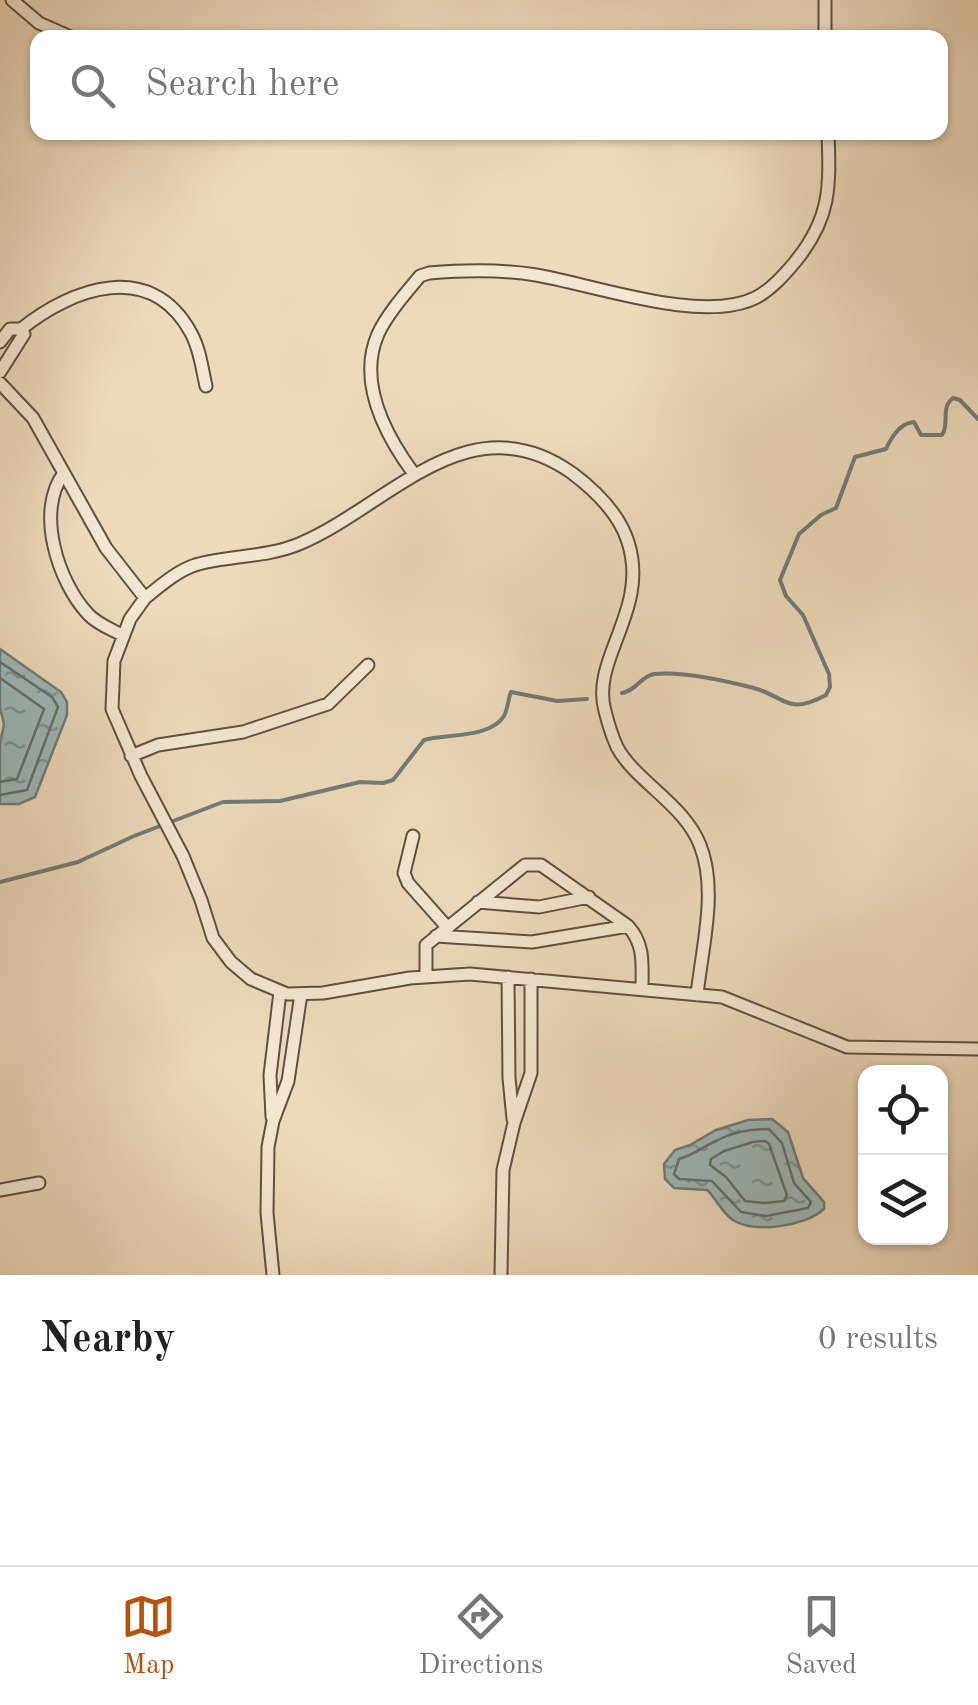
<!DOCTYPE html>
<style>
body{margin:0;font-family:"Old Standard TT",serif;background:#f6f6f6;color:#222}
.controls{position:absolute;right:30px;bottom:30px;display:grid;overflow:hidden;border-radius:20px;box-shadow:0 2px 8px #0004}
.controls button{width:90px;height:90px;display:grid;place-items:center;padding:0;border:0;border-bottom:2px solid #e0e0e0;background:#fff;color:#222;font:50px sans-serif}
.list{margin:0;padding:0;list-style:none}
h2{display:flex;justify-content:space-between;align-items:center;height:130px;margin:0;padding:0 40px;font-size:42px}
h2 small{font-size:32px;font-weight:400;color:#767676}
.icon{flex:none;width:55px;height:55px;fill:none;stroke:currentColor;stroke-width:2;stroke-linecap:round;stroke-linejoin:round}
.map{position:relative;flex:none;width:978px;height:1275px;overflow:hidden}
.search{position:absolute;background:#fff;box-shadow:0 2px 8px #0004;left:30px;right:30px;top:30px;height:110px;display:flex;align-items:center;gap:25px;box-sizing:border-box;padding:0 35px;border-radius:20px;color:#767676;font-size:38px}
.sheet{height:290px;background:#fff}
nav{display:flex;justify-content:space-around;align-items:center;box-sizing:border-box;height:140px;border-top:2px solid #e0e0e0;background:#fff;font-size:28px;color:#767676}
nav a{display:grid;justify-items:center;gap:5px}
nav .on{color:#b45309}
.map>svg:first-child{display:block}
</style>
<div class="map">
<svg width="978" height="1275" viewBox="0 0 978 1275">
<defs>
<pattern id="water-ripples" width="26" height="14" patternUnits="userSpaceOnUse" patternTransform="scale(2.5)"><rect width="26" height="14" fill="#9cb8ba"/><path d="M2 4q2-2 4 0t4 0M15 11q2-2 4 0t4 0" fill="none" stroke="#809596"/></pattern>
</defs>
<rect width="100%" height="100%" fill="#ecdabb"/>
<filter id="stains"><feTurbulence type="fractalNoise" baseFrequency=".002" numOctaves="4"/><feColorMatrix values="0 0 0 0 .2 0 0 0 0 .09 0 0 0 0 .02 0 0 0 .5 -.17"/></filter>
<radialGradient id="worn" r=".72"><stop offset=".6" stop-color="#630" stop-opacity="0"/><stop offset="1" stop-color="#630" stop-opacity=".3"/></radialGradient>
<path fill="url(#water-ripples)" stroke="#707c7a" stroke-width="2.5" d="M0,649L61,692L67,702V715L35,797L19,804H0V744L4,724L0,708Z
M772,1119L788,1132L803,1178L824,1202V1209C806,1226 755,1234 733,1220C722,1213 716,1198 707,1190L674,1188L665,1179L664,1164L675,1150L690,1145L716,1130L748,1120Z"/>
<g fill="none" stroke-linecap="round" stroke-linejoin="round">
<path stroke="#666e6a" stroke-width="2.5" d="M0,662L52,697L58,707L27,790L0,795
M0,678L44,709L17,779L0,782
M769,1129L782,1143L794,1183L811,1202L808,1208L766,1216L741,1212L712,1181L679,1179L674,1174L679,1159C694,1155 704,1146 718,1140C733,1132 753,1129 769,1129Z
M753,1142L765,1141L769,1144L787,1195L784,1201L765,1203L745,1201L726,1177L710,1165L711,1159L724,1151Z"/>
<path stroke="#707c7a" stroke-width="4" d="M622,693C636,691 641,676 654,674C681,671 727,681 754,688C786,697 787,716 826,695L830,687L829,674L803,615L786,596L780,580L799,534L821,515L836,508L855,457L886,449C891,438 900,423 914,422L921,435H942C950,423 940,408 953,398L960,400L978,419
M0,882L78,862L134,836L223,802L280,801L360,782L383,783L393,780L424,740C446,734 491,738 504,716C508,709 508,699 511,692L557,701L587,699"/>
<defs>
<path id="minor" d="M12,0L39,23L73,38
M825,0V38
M689,38H759
M21,329C72,288 151,259 191,333C200,349 202,369 206,386
M0,342L10,329H21L24,334L0,372
M0,383L33,418L106,548L145,598L130,619L114,661L112,709L141,776L183,856L201,900L213,938L231,962L251,979L287,994L323,993L410,978L470,974L722,997L847,1047L978,1049
M64,473C35,511 58,582 88,614C97,624 111,629 122,635
M414,474C386,436 357,382 378,334C387,314 406,293 420,276L429,273C465,270 500,269 536,275C595,285 701,324 755,298C771,290 784,275 795,262C831,218 830,188 828,132
M145,598C160,586 177,571 195,565C229,555 265,558 299,544C388,507 468,399 572,473C596,491 619,513 628,542C650,610 590,659 605,711C608,723 612,736 617,747C635,781 684,804 700,845C718,890 702,947 697,995
M131,756L158,745L243,732L328,704L368,665
M413,836L404,873L408,883L447,927
M478,902L539,907L589,897
M436,936L532,942L628,926
M426,977V945L525,865H541L628,926C645,945 642,964 642,989
M508,977L509,1078L513,1119
M272,1117L270,1075L280,992
M0,1190L39,1183
M273,1275L267,1213L268,1147L273,1121L288,1081L301,994
M501,1275L503,1170L514,1123L531,1073V979"/>
</defs>
<use href="#minor" stroke="#5e5142" stroke-width="15"/>
<use href="#minor" stroke="#f3e7d3" stroke-width="11"/>
</g>
<rect width="100%" height="100%" filter="url(#stains)"/>
<rect width="100%" height="100%" fill="url(#worn)"/>
</svg>
<div class="controls">
<button><svg class="icon" aria-label="locate" viewBox="0 0 24 24"><circle cx="12" cy="12" r="6"/><path d="M12 2v4M12 18v4M2 12h4M18 12h4"/></svg></button>
<button><svg class="icon" aria-label="layers" viewBox="0 0 24 24"><path d="M12 4l9 5-9 5-9-5zM3 14l9 5 9-5"/></svg></button>
</div>
<div class="search"><svg class="icon" aria-label="search" viewBox="0 0 24 24"><circle cx="10" cy="10" r="6"/><path d="M15 15l6 6"/></svg>Search here</div>
</div>
<section class="sheet">
<h2>Nearby<small>0 results</small></h2>
<ul class="list">
</ul>
</section>
<nav>
<a class="on"><svg class="icon" aria-label="map" viewBox="0 0 24 24"><path d="M3 6l6-2 6 2 6-2v14l-6 2-6-2-6 2zM9 4v14M15 6v14"/></svg>Map</a>
<a><svg class="icon" aria-label="directions" viewBox="0 0 24 24"><path d="M12 3l9 9-9 9-9-9zM9 14v-3h6M13 9l2 2-2 2"/></svg>Directions</a>
<a><svg class="icon" aria-label="saved" viewBox="0 0 24 24"><path d="M7 4h10v16l-5-4-5 4z"/></svg>Saved</a>
</nav>
